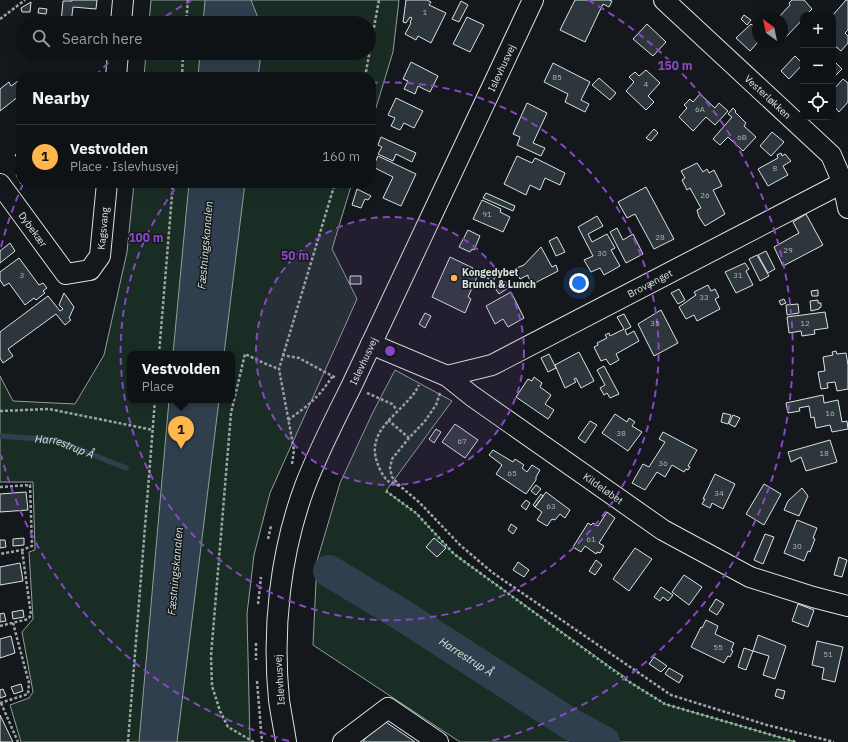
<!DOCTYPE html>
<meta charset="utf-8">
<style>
body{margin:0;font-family:"IBM Plex Sans",sans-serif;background:#181b1e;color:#f1f3f6}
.controls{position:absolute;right:12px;top:12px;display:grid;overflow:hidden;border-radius:8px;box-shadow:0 4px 16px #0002}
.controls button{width:36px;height:36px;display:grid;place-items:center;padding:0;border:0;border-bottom:1px solid #2f3234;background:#0f1215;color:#f1f3f6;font:20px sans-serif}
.compass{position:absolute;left:752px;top:12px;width:36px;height:36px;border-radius:50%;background:#0f1215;box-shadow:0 4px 16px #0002;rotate:327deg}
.you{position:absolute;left:579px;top:283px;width:14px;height:14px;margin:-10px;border:3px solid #fff;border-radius:50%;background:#1a73e8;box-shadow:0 0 0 6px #1a73e833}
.badge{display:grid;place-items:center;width:26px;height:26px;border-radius:50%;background:#ffb74d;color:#111;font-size:13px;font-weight:700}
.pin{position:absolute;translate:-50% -33px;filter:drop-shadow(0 1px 2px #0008)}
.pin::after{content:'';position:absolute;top:21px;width:14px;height:12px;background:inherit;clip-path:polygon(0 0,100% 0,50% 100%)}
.popup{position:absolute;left:127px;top:351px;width:108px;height:52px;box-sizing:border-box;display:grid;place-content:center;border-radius:8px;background:#0f1215;filter:drop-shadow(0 1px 3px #0005);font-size:13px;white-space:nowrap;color:#9b9ea0}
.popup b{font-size:15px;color:#f1f3f6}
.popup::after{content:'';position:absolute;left:50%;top:100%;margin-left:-8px;border:8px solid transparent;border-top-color:#0f1215}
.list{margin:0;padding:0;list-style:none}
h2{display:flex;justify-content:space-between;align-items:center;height:52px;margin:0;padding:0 16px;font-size:17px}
h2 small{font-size:13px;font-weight:400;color:#9b9ea0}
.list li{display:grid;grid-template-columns:26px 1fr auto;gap:12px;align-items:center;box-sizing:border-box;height:64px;padding:0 16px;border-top:1px solid #2f3234}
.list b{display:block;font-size:15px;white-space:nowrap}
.list p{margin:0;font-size:13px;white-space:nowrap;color:#9b9ea0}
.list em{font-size:13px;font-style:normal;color:#9b9ea0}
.icon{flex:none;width:22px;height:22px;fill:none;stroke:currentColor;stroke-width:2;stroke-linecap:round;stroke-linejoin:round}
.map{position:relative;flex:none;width:848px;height:742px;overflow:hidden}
.search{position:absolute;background:#0f1215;box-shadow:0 4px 16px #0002;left:16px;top:16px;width:360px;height:44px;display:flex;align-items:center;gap:10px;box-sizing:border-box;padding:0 14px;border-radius:22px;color:#9b9ea0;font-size:15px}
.panel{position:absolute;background:#0f1215;box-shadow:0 4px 16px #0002;left:16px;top:72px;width:360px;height:116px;border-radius:16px}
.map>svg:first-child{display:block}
</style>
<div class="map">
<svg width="848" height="742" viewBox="0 0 848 742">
<rect width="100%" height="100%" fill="#14181c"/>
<path fill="#1a2d24" stroke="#939e99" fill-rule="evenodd" d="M151,0H399L393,52L371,124V77H144L146,53H369V23H149Z
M134,183H352L332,249L357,299L270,493L254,555L247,614L250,742H21L10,705L29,698L33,692L22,632L33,619L29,552L35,550L33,482H0V376L13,401L75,404L104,355L127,252ZM130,354H232V400H130Z
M395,370L452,401L386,491L416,513L454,554L610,667L625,677V679L665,704L796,742H460L313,645L317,561L340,483L373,412Z"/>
<path fill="#2f3f4d" stroke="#939e99" d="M205,0H251L260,23H203Z
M200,53H261L258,77H198Z
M189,183H245L224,354H173Z
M169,400H219L177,742H139Z"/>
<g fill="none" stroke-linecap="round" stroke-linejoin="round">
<path stroke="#2f3f4d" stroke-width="5.5" id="s1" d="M0,436L56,440L126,468"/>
<path stroke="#2f3f4d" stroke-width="32" id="s2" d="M329,571L405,617L572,725L604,742"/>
</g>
<path fill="#2c363c" stroke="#d8e6dc" d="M72,0H97L96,9L73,7L71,23H61L63,1H72Z
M406,0H427L431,2L429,5L446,13L431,43L418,36L416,40L405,34L411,23L410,22L412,18L410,17L406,23L403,22Z
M575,0H609L612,1L609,7L603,4L585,42L560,30Z
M792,0H804L812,9L806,15H803V19L786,37L782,33V18H778L790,5L789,3Z
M846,0H848V30L845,33L848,36V43L841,51L834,45L833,46V15Z
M461,1L468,5L459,22L452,19Z
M31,2L30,12H22L21,8Z
M39,8L47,9L46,14L38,13Z
M744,15L751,20L747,25L741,19Z
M467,17L484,25L470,52L453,44Z
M647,24L666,42L653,56L633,39Z
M751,24L758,30V42L750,51L736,38Z
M795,56L803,64L789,79L781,71Z
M411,62L438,76L430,92L418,86L415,94L404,89L408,81L403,79Z
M553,63L590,82L581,100L589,104L585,112L565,102L568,94L544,82Z
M836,63L842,69L835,76L833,75V66Z
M646,70L660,83L648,96L654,102L646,110L626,91L634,82L629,77L635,72L639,76Z
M67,73L96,75V77H70Z
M599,78L616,93L610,100L592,85Z
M21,79V99L19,96L0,111V89L9,82L11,86Z
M843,79L848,83V102L839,112L835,107L833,110V90Z
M700,94L715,108L719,103L728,111L715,125L706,117L693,131L679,117L687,108L684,105L690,99L693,102Z
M396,98L423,111L414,128L404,123L400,130L391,126L395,118L388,115Z
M527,103L547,113L533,143L545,148L541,156L517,145L520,137L513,134Z
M733,108L736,111L735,112L746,123L744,126L756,137L743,151L728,137L720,145L713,139L732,117L728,114Z
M654,129L658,133L651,141L646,138Z
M772,132L784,142L771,156L760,146Z
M381,137L416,153L412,162L396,154L393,161L378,154L382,147L378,145Z
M21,151V161L20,162L15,155Z
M781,153L782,156L785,154L791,161L783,166L788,175L768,186L758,169L778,158L777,155Z
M378,156L416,174L401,206L383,198L393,177L373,167Z
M517,156L532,163L535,158L565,173L560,185L545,178L540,190L530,185L526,195L504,184Z
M697,163L703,172L707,169L709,173L714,170L722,186L713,190L725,214L705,226L699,217L697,210L701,208L690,188L687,190L682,180L685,178L681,171Z
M21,172V183H22L21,184L16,175Z
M646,187L674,239L654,249L635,214L627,218L618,202Z
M357,189L371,196L368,200L365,199L361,208L352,205Z
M486,193L515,206L513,211L483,198Z
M482,200L501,209L500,212L510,217L503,232L473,219Z
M806,214L823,245L783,266L774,247L799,233L793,222Z
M597,216L603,226L588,234L592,242L607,234L615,248L611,250L620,266L604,275L600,268L591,272L584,260L593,256L578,227Z
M617,228L623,240L633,234L643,254L626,263L610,232Z
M468,230L480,236L474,250L472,249L470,252L459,247Z
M557,237L565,252L556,256L549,241Z
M10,243L15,251L0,263V251Z
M541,247L552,267L556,265L558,271L533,284L528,277V275L520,279L514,269L524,265Z
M766,251L775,269L768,273L758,255Z
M757,255L769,276L760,281L749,259Z
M450,257L473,268L470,274L477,277L468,297L471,299L465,313L432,297Z
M19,258L39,285L43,283L47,288L43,291L45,293L36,300L34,298L25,305L9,283L4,286L0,280V272Z
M745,263L749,269L746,271L753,285L736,293L725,272Z
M484,268L497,274L493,281L481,275Z
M350,276H361V284H350Z
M503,281L508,288L499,294L495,288Z
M708,285L711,291L715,289L719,297L715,299L720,309L697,321L694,315L686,319L679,307L696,295L694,292Z
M679,289L685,300L678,304L671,293Z
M818,290V296H812L811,291Z
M511,292L524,318L508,327L503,319L495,324L486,306Z
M64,293L74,307L69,318L71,320L65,325L56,314L8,349L13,356L3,363L0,358V332L48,296L60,311L63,309L59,305Z
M784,299L786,303L781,305L779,301Z
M818,300V303H821V307L819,308V309L811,311L810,301Z
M798,304L799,313L787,315L786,305Z
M661,310L678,343L654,356L638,324Z
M825,312L828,328L814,330L815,334L802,336L801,331L789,333L787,317Z
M425,313L431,316L425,328L419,324Z
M624,314L631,327L625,330L627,335L634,331L639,341L616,354L619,360L610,365L606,359L601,361L594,347L598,345L597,343L607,338L605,335L609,333L610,336L624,329L617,317Z
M836,351L837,354L846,353L848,365V389L837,391L835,382L827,383L828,388L821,389L818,372L825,371L823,357L833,355L832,352Z
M579,352L594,381L581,388L576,378L574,379L576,382L565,388L555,365Z
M549,354L556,368L548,372L541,358Z
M604,366L619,394L610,398L607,393L604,395L600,388L605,385L597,370Z
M534,377L542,383L540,387L551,395L545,404L554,410L548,419L516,397L528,379L532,381Z
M823,395L824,403L838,400L842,422L847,421L848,429L832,432L830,425L816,428L814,417L811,418L809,406L799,408L800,411L788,413L786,403Z
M723,413L731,415L728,424L721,422Z
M615,414L627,422L629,418L635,422L632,426L642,432L628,451L602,433Z
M733,415L740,418L735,427L729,424Z
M590,421L597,425L585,443L578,438Z
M455,424L478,440L465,458L442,442Z
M436,429L441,432L434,443L429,439Z
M663,432L697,450L688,466L690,467L688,470L686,469L684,472L672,465L665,477L657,472L645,490L632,483L643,464L649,467L665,442L659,439Z
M830,440L837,462L806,471L801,457L791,462L788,452Z
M493,450L513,462L515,459L524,465L522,468L527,472L532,465L540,470L536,477V480L526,494L496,474L502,465L489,455Z
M715,474L735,484L723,509L712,503L710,508L702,504L705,499H703Z
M764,484L781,494L764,525L746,514Z
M536,485L541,489L536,495L531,491Z
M802,488L808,496L799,516L784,510L788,501Z
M26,492L28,510L0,512V494Z
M546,492L570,510L565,518L560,514L555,520L552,519L547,526L537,520L542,512L535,507Z
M541,494L543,496L535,507L533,505Z
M526,500L530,503L526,510L521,506Z
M607,512L615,518L599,543L604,546L600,553L597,552L596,554L585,546L581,552L573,547L588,523L591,525L593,523L598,526Z
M797,520L817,528L813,538L815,539L810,552L808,551L804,561L784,553Z
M511,524L517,528L513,534L508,530Z
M765,534L774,537L763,564L754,560Z
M24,538V545L13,546V539Z
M434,538L446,548L437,557L426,547Z
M0,540H5L6,547L0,548Z
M635,548L652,559L629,591L613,579Z
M839,557L847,560L842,577L834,575Z
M596,560L602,565L595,575L589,571Z
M518,562L529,570L524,577L513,570Z
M20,563L23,581L0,585V567Z
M684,575L702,587L689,605L672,592Z
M661,587L673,595L668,601L663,597L660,601L654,597Z
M716,599L724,604L717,615L709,610Z
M798,604L814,610L808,627L792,621Z
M23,610L24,617L13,619L12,612Z
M4,613L6,621L0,622V614Z
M706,620L718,626L715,634L734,643L731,650L733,651L730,657L728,656L724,663L691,647L701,627L702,628Z
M758,635L786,646L775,679L763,675L769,656L753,651Z
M11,636L15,653L0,658V639Z
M817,641L843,647L835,682L822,679L824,668L812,665Z
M744,648L753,651L746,670L738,667Z
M654,657L667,666L661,672L649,664Z
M669,668L683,676L679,683L665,674Z
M21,684L23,691L14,694L11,687Z
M3,689L6,696L0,698V690Z
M777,689L785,691L783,699L775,696Z
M0,715L13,742H0Z
M380,718L415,742H363Z"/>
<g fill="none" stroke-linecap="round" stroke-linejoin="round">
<defs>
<g id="minor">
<path id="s3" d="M664,0L831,155L843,183L848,208"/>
<path d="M121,23L123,0"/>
<path d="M116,77L118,53"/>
<path id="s4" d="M0,184L66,274L90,270L100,256L107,183"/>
<path id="s5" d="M371,344L447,376L472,396L663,530L750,577L813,597L848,606"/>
<path id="s6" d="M447,376L492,365L848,180"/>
<path id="s7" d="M286,742C284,728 281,714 279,700C272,629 280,553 305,486C318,452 335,419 351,387L533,0"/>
<path d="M343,742L388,708L438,742"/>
</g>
</defs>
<use href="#minor" stroke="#d8e6dc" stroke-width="22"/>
<path stroke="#9da8a2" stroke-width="2.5" stroke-dasharray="3 2" stroke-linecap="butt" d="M0,19L25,0
M186,23L188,0
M182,77L183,53
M365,77L379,0
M159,354L173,183
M282,355L299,358L336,378
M367,393L392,404L397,410
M440,393L436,405L425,421L409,438L392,459L390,468L392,477L400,486L420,503L460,545L493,573L671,695L767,725L834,742
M0,411L49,409L153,430
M288,420C309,405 318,398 332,377
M388,420L409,438
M292,464L294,450L279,369L335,183
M399,486C396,484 391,483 388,481C383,477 379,468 377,462C365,427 406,412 419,385
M0,487L30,485L32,546L22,550L0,554
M268,539L271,526
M258,604L261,577
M0,626L28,619L31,615L22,550
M256,643V660
M257,681L262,742
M0,703L28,694L29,683L13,623
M1,703L18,742
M128,742L155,400
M254,742L228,727L220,711L212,686L211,656L231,413L245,354L266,364L279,369"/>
<use href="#minor" stroke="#14181c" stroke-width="20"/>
<path stroke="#8ac095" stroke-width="3" stroke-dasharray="2 3" stroke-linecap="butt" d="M386,491L416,513L454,554L631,683L665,704L796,742"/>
</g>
<circle cx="390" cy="351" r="134" fill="#8948c3" fill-opacity=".12"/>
<g fill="none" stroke="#8948c3" stroke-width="2" stroke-dasharray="7 5">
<circle cx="390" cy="351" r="134"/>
<path d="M371 83A269 269 0 1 1 179 184"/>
<path d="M289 741A403 403 0 0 1 1 455M1 247A403 403 0 0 1 23 184M95 76A403 403 0 0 1 118 54M156 23A403 403 0 0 1 192 0M588 0A403 403 0 0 1 491 741"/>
</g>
<circle fill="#ffb74d" stroke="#14181c" stroke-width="1.5" cx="454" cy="278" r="4"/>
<g text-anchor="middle" stroke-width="3" stroke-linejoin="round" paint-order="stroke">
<g font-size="8" fill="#adbab4">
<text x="425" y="15">1</text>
<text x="557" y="80">85</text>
<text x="646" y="87">4</text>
<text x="700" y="112">6A</text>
<text x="742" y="140">6B</text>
<text x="775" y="171">8</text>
<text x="705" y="198">26</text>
<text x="487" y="217">91</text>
<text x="660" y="240">28</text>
<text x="788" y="253">29</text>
<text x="602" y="256">30</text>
<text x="22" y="278">3</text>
<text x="738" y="278">31</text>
<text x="704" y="300">33</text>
<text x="655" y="326">35</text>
<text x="805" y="326">12</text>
<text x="830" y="416">16</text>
<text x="621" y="436">38</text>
<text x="462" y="444">67</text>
<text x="824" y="456">18</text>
<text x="663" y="466">36</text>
<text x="512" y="476">65</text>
<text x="719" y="496">34</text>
<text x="551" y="509">63</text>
<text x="591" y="542">61</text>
<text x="797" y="549">30</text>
<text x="718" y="650">55</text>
<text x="828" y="657">51</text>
</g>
<g font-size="10" fill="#d8e6dc" stroke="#14181c">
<text dy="4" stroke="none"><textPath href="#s7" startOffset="722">Islevhusvej</textPath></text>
<text dy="4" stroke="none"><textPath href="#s3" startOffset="142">Vesterløkken</textPath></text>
<text dy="4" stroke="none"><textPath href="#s4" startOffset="181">Kagsvang</textPath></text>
<text dy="4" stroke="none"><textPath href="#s4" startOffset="56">Dybekær</textPath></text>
<text dy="4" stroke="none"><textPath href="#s6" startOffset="224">Brovænget</textPath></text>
<text dy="4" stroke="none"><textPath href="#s7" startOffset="398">Islevhusvej</textPath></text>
<text dy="4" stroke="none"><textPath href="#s5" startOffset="275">Kildeløbet</textPath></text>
<text transform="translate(279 680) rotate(-94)" y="4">Islevhusvej</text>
</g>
<g font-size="10" font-weight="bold" fill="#d8e6dc" stroke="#14181c" text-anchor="start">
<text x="462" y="276">Kongedybet<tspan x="462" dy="12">Brunch &amp; Lunch</tspan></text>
</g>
<g font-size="11" font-style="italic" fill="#d8e6dc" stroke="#14181c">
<text transform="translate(205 245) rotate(-85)" y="4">Fæstningskanalen</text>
<text dy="4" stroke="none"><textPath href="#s1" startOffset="66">Harrestrup Å</textPath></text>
<text transform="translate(175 571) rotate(-85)" y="4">Fæstningskanalen</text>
<text dy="4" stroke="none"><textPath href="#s2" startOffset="162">Harrestrup Å</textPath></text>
</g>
</g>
<circle cx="390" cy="351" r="6" fill="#8948c3" stroke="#14181c" stroke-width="2"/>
<g font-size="12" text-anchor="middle" font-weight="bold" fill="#8948c3" stroke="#14181c" stroke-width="3" stroke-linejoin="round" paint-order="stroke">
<text x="675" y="70">150 m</text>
<text x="146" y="242">100 m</text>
<text x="295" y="260">50 m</text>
</g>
</svg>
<div class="controls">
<button>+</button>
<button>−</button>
<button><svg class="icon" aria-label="locate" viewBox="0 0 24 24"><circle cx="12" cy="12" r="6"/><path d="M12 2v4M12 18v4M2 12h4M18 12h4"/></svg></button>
</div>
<svg class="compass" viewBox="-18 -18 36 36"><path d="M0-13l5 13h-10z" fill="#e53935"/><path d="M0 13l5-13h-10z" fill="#9b9ea0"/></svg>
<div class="you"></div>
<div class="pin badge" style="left:181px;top:449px">1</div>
<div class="popup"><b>Vestvolden</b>Place</div>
<div class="search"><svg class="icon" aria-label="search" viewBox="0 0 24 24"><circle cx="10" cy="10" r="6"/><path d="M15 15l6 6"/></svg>Search here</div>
<section class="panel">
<h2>Nearby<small></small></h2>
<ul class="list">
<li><span class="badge">1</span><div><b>Vestvolden</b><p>Place · Islevhusvej</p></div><em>160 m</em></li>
</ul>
</section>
</div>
